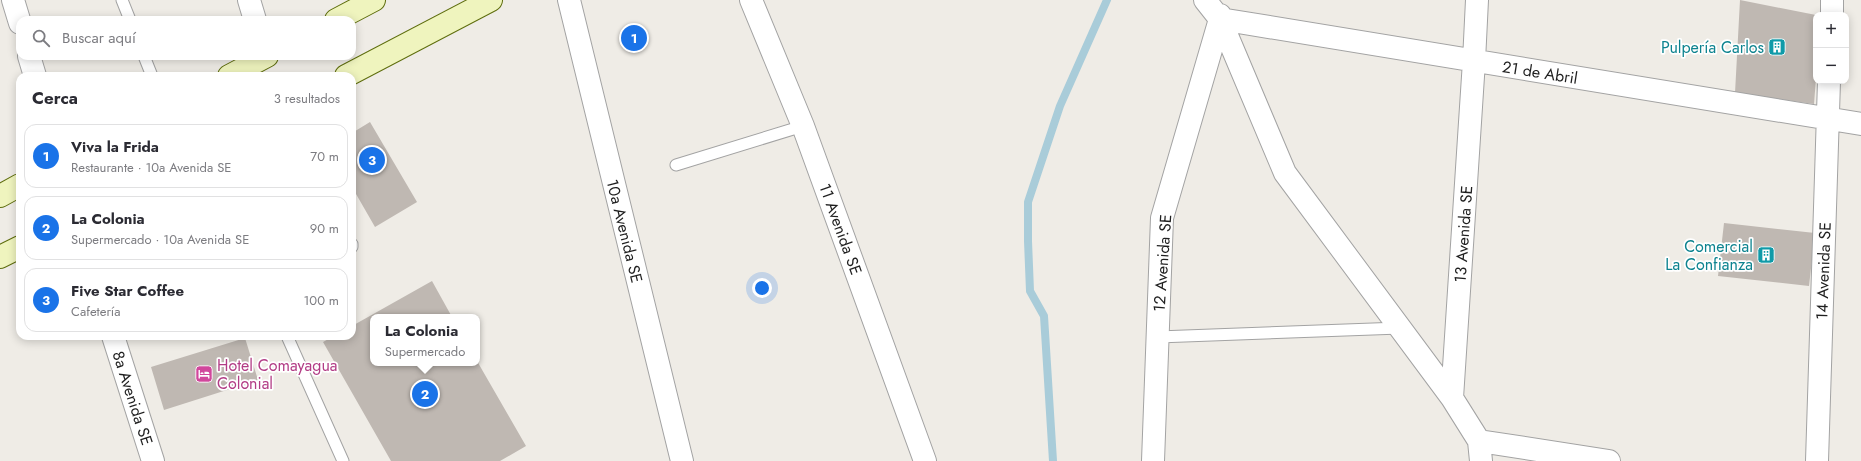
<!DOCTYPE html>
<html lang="es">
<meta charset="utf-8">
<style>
body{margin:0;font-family:Jost,sans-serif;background:#f7f7f7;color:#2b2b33}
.controls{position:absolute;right:12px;top:12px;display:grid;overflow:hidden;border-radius:8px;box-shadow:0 2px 10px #0003}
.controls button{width:36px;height:36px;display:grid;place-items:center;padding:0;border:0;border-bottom:1px solid #e1e1e2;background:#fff;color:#2b2b33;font:20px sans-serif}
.you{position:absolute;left:762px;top:288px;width:14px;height:14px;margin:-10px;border:3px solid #fff;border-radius:50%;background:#1a73e8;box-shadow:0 0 0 6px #1a73e833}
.badge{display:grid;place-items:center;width:26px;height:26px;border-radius:50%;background:#1a73e8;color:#fff;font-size:13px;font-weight:700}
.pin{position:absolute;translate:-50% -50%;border:2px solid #fff;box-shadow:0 1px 4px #0006}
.popup{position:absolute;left:370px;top:314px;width:110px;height:52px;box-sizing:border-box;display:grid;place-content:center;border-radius:8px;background:#fff;filter:drop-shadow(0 1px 3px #0005);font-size:13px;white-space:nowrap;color:#7c7c81}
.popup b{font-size:15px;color:#2b2b33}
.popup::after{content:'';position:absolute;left:50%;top:100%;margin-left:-8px;border:8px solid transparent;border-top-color:#fff}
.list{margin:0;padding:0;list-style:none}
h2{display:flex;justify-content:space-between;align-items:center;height:52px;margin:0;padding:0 16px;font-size:17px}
h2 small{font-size:13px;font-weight:400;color:#7c7c81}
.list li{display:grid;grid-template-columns:26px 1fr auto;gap:12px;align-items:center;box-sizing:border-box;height:64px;margin:0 8px 8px;padding:0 8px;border:1px solid #e1e1e2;border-radius:12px}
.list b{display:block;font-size:15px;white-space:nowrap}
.list p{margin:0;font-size:13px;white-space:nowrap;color:#7c7c81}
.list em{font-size:13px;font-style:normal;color:#7c7c81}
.icon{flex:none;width:22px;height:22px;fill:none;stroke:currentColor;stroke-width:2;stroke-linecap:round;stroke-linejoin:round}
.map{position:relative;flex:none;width:1861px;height:461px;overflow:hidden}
.search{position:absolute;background:#fff;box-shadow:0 2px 10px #0003;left:16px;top:16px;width:340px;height:44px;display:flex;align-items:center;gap:10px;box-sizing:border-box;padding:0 14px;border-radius:12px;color:#7c7c81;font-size:15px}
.panel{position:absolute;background:#fff;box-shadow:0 2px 10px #0003;left:16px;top:72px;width:340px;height:268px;border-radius:12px}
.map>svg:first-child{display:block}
</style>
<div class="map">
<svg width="1861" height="461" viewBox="0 0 1861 461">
<rect width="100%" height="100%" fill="#efece6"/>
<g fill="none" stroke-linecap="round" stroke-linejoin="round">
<path stroke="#a9ccd9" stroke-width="8" d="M1053,461L1044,316L1030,291L1028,241V202L1060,106L1107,0"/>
</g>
<path fill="#bfb8b2" d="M1740,0L1816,15V78L1814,104L1735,93Z
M370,122L417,202L375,227L352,187V133Z
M1724,223L1815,233L1809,286L1718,276Z
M432,281L452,317H373V363H477V361L526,446L500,461H391L323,342L334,336H352V326Z
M245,338L258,380L164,410L151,367Z"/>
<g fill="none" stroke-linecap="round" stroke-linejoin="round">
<defs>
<path id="service" d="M122,0L130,20
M144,56L152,76
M676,165L803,126
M352,244V247
M287,336L343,461
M1158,337L1400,328"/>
<path id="minor" d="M13,0L20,23
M249,0L255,20
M569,0L682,461
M751,0L803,126L925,461
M1205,0L1220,19L1285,173L1452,398
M1477,0L1474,61L1452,398L1479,441L1481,461
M1832,15V0
M1220,19L1861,124
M29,56L35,76
M113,336L153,461
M1479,441L1609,461
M1153,461L1162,218L1220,19V15
M1817,461L1829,81"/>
<path id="secondary" d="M336,20L374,0
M229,76L267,56
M346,76L491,0
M0,196L20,185
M0,257L20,247"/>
</defs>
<use href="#service" stroke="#a3a3a3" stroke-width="13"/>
<use href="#minor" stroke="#a3a3a3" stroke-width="24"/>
<use href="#secondary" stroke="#5f6e0e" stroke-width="24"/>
<use href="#service" stroke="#fff" stroke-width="11"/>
<use href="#minor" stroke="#fff" stroke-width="22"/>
<use href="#secondary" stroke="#eff4be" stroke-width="22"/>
</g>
<defs>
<symbol id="building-square" viewBox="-11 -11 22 22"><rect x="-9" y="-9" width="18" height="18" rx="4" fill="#0f9aa8" stroke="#fff"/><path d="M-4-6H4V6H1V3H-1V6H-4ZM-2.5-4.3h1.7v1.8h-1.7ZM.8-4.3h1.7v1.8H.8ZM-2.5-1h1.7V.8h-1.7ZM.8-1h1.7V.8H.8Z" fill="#fff"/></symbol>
<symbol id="hotel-square" viewBox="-11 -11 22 22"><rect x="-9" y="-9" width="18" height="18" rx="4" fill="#d1479c" stroke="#fff"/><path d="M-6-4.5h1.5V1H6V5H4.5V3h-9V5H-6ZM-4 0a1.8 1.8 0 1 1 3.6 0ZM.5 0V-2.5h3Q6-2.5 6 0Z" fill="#fff"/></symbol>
</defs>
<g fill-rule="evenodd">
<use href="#building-square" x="1767" y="37" width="20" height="20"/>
<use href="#building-square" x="1756" y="245" width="20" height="20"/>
<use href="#hotel-square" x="194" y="364" width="20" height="20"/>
</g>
<g text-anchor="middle" stroke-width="3.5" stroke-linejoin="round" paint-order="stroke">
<g font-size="16" fill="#0d838f" stroke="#fff" text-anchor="end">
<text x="1764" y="53">Pulpería Carlos</text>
<text x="1753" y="252">Comercial<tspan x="1753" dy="18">La Confianza</tspan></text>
</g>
<g font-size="16" fill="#1f1f1f" stroke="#fff">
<text transform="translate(1540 72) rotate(9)" y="6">21 de Abril</text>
<text transform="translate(841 229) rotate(70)" y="6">11 Avenida SE</text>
<text transform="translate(625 231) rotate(76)" y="6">10a Avenida SE</text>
<text transform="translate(1463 234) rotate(-86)" y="6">13 Avenida SE</text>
<text transform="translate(1162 263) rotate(-86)" y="6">12 Avenida SE</text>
<text transform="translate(1823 271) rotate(-88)" y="6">14 Avenida SE</text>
<text transform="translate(133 398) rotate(72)" y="6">8a Avenida SE</text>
</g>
<g font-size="16" fill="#b23c85" stroke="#fff" text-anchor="start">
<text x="217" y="371">Hotel Comayagua<tspan x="217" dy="18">Colonial</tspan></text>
</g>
</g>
</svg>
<div class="controls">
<button>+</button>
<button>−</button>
</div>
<div class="you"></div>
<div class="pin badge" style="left:634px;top:38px">1</div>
<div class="pin badge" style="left:425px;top:394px">2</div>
<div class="popup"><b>La Colonia</b>Supermercado</div>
<div class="pin badge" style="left:372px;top:160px">3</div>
<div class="search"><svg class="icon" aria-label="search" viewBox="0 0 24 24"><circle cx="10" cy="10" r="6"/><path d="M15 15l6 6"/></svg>Buscar aquí</div>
<section class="panel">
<h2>Cerca<small>3 resultados</small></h2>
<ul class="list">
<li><span class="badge">1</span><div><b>Viva la Frida</b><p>Restaurante · 10a Avenida SE</p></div><em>70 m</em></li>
<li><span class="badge">2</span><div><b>La Colonia</b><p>Supermercado · 10a Avenida SE</p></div><em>90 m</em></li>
<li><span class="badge">3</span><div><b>Five Star Coffee</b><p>Cafetería</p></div><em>100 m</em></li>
</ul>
</section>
</div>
